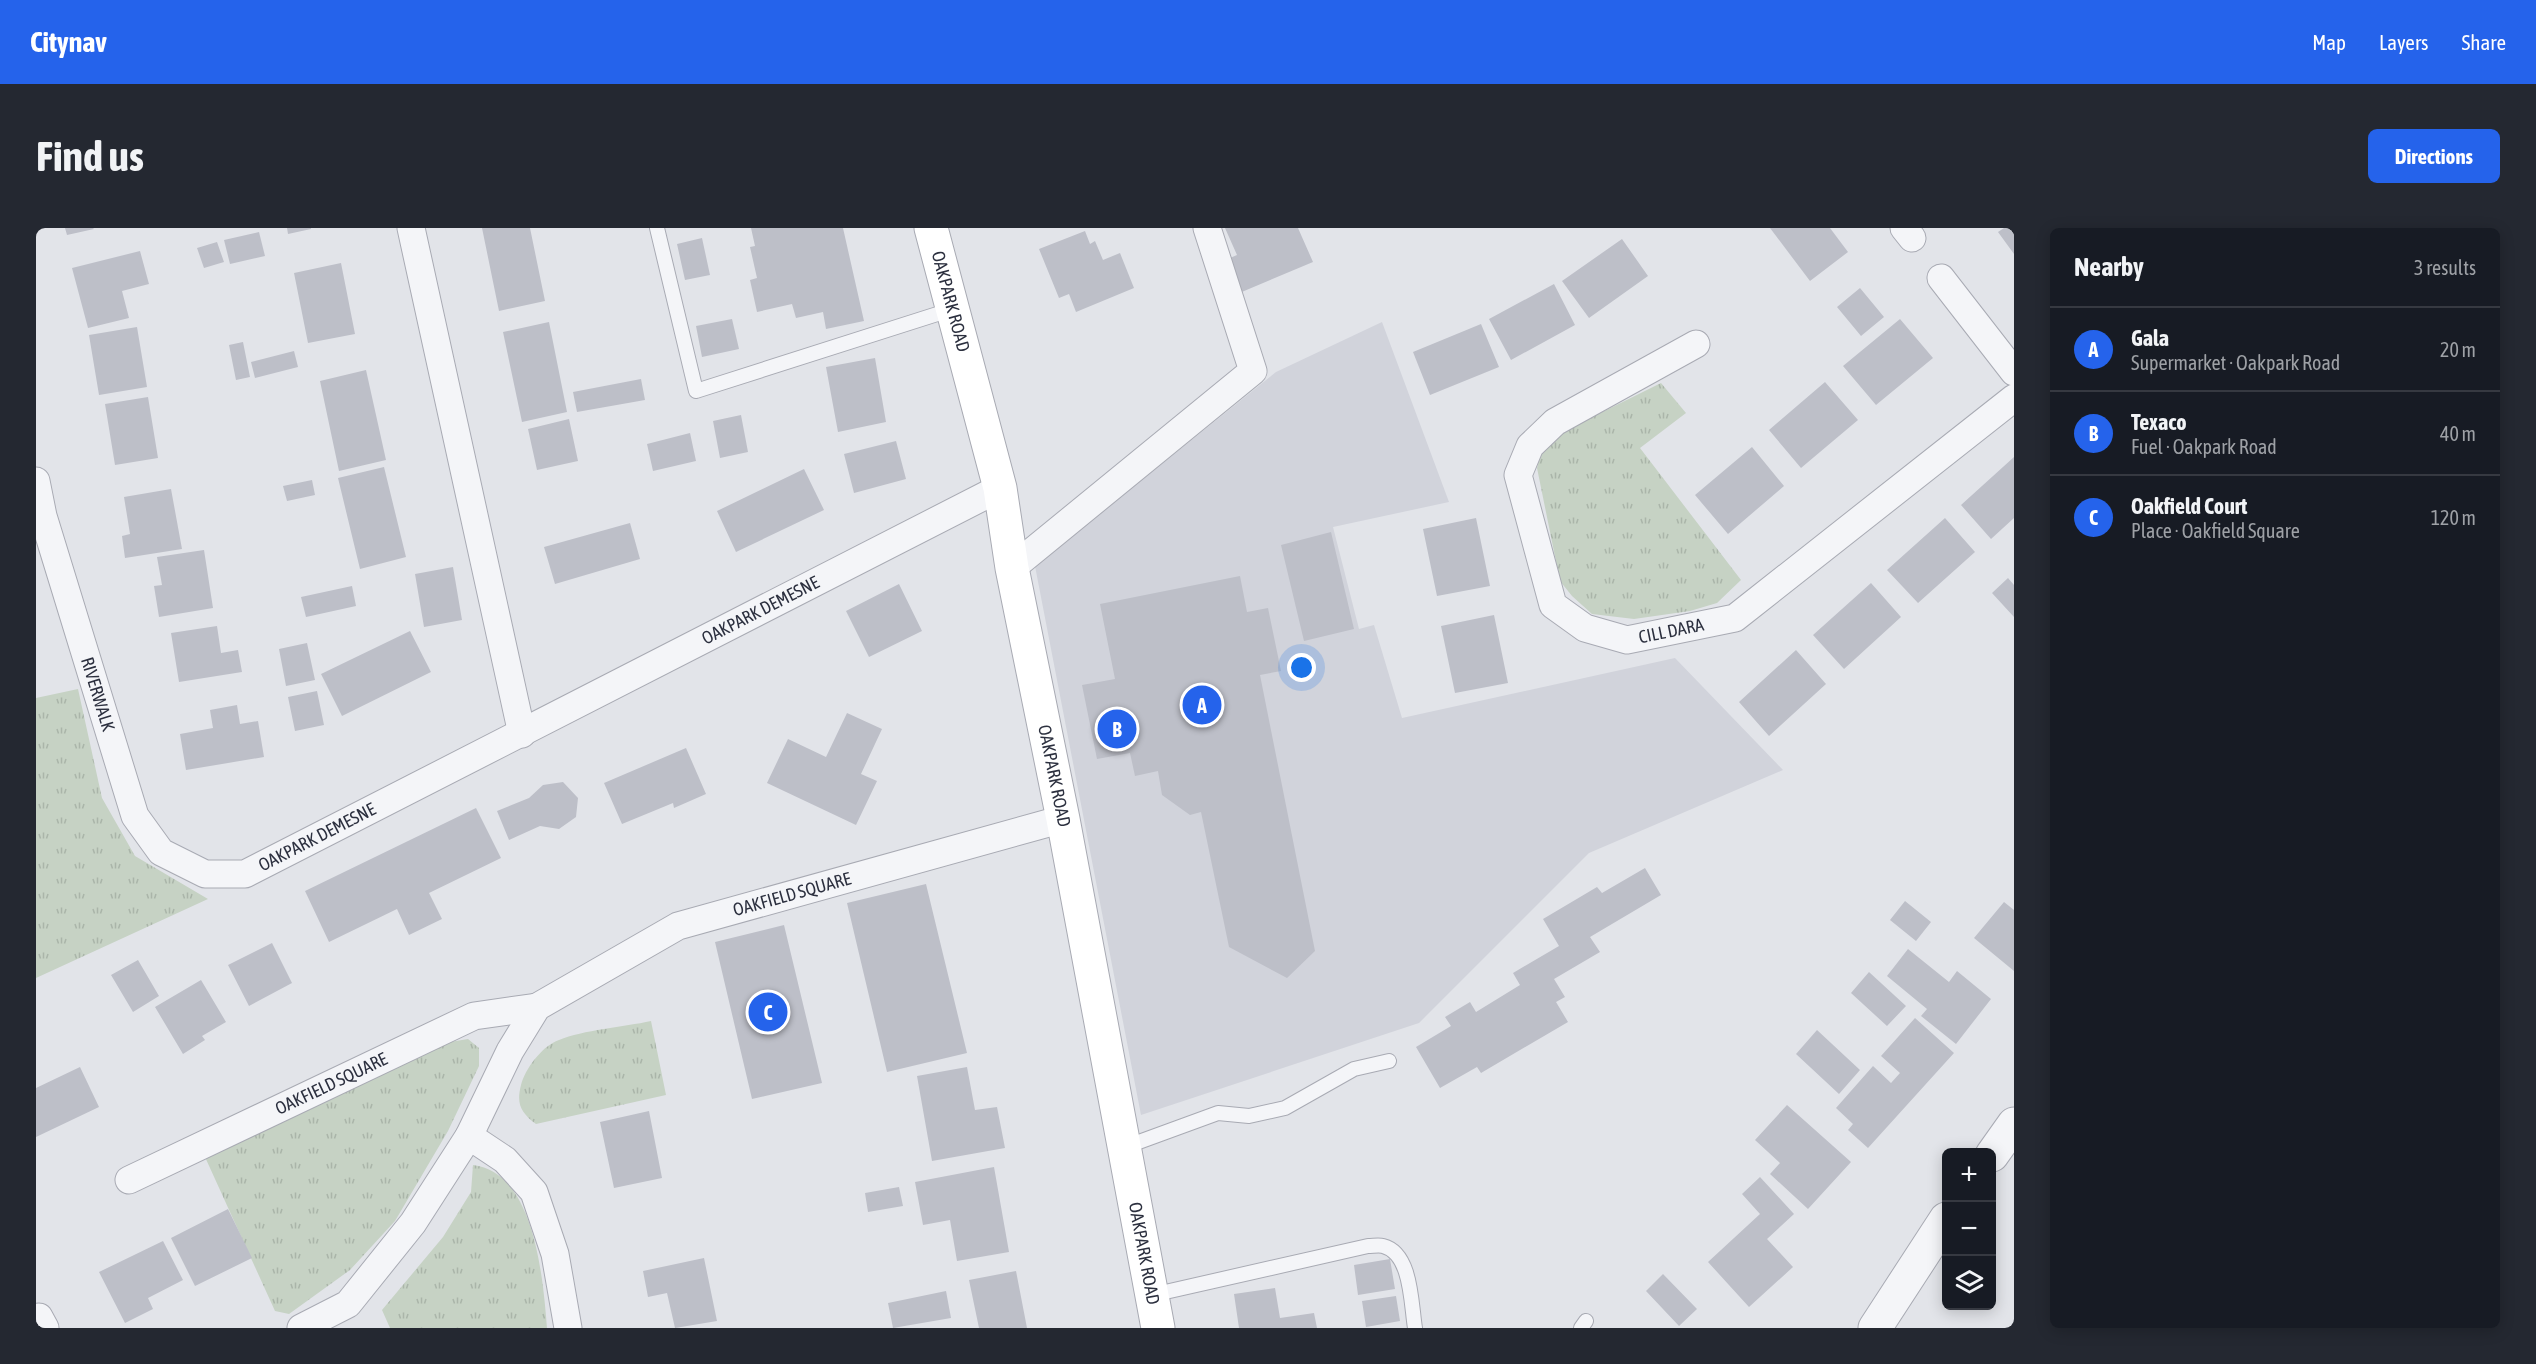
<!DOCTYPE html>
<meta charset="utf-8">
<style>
body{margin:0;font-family:"Asap Condensed",sans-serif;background:#242831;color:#f1f3f6}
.controls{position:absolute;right:18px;bottom:18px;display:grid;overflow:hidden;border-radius:9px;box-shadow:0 3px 15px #0003}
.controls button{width:54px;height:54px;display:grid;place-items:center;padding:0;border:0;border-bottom:2px solid #363941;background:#171b24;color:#f1f3f6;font:30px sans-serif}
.you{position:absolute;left:1266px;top:440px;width:21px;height:21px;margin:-15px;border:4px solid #fff;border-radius:50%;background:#1a73e8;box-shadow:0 0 0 9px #1a73e833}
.badge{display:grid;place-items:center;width:39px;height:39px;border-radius:50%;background:#2563eb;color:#fff;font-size:20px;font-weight:700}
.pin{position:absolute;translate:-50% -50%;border:3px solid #fff;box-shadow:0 2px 6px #0006}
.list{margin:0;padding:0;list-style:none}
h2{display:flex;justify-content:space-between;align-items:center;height:78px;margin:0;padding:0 24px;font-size:26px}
h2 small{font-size:20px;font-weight:400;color:#9ea1a6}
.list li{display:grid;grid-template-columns:39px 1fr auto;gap:18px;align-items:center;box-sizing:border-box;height:84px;padding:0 24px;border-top:2px solid #363941}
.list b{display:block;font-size:22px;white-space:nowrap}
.list p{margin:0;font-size:20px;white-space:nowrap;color:#9ea1a6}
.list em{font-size:20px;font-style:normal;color:#9ea1a6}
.icon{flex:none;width:33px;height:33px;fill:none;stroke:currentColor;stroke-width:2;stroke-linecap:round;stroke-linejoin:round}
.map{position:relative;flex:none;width:1978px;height:1100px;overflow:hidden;border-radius:9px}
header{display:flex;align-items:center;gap:36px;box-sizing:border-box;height:84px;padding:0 30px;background:#2563eb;color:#fff}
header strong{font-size:28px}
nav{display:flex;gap:33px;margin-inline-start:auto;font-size:21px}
.intro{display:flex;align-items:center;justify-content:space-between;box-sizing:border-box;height:144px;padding:0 36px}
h1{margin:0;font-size:42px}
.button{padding:15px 27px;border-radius:9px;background:#2563eb;color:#fff;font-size:21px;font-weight:700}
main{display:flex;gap:36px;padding:0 36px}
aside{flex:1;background:#171b24;border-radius:9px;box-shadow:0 3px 15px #0003}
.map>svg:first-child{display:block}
</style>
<header>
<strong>Citynav</strong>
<nav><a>Map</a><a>Layers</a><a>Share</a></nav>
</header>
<div class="intro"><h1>Find us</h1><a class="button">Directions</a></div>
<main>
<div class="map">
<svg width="1978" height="1100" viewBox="0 0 1978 1100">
<defs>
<pattern id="grass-tufts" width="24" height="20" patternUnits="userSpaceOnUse" patternTransform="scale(1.5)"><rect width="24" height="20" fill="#c6d2c4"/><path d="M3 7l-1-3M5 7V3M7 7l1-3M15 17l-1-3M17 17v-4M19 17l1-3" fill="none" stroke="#aab5a9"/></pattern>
</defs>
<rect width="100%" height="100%" fill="#e2e4e9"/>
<path fill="#d1d3db" d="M1346,94L1413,274L1297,299L1323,401L1338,397L1366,490L1639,430L1747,542L1553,625L1383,795L1105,887L999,338L1240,144Z"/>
<path fill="url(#grass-tufts)" d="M1625,155L1650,185L1604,220L1705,352L1681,375L1654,383L1598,391L1556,386L1536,368L1524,353L1501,240L1507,218L1524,205Z
M42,461L66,570L99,628L172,671L0,750V470Z
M615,793L630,867L500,896C485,885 480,876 485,857C489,841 506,818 523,812C547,802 588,799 615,793Z
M432,811L443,820V838L412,903L359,993L314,1042L253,1086L239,1083L169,929L414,814Z
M437,937C499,944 507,1051 511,1100H354L346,1082L407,1009L435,964Z"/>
<path fill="#bdbfc8" d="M29,0H57L58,1L31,7Z
M251,0H275V1L252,6Z
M446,0H494L509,73L463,83Z
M715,0H807L828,93L790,101L787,84L760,90L756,76L721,84L714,52L721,50L714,19L719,18Z
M1189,0H1262L1277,34L1201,66L1187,33L1201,27Z
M1734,0H1794L1812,24L1774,53Z
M1968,0H1978V26L1962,4Z
M1049,3L1054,16L1059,13L1067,32L1084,25L1098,60L1040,84L1033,66L1023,70L1003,21Z
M223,4L229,28L194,36L188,12Z
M666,10L674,47L649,52L641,16Z
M1586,11L1612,48L1553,90L1526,53Z
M181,14L188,34L168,40L161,20Z
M104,23L113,56L86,63L93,90L52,100L36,40Z
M305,35L319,106L272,115L258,45Z
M1518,56L1539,97L1475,132L1453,91Z
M1824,60L1848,89L1825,108L1801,79Z
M696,91L703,121L666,129L660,98Z
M1864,91L1897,130L1840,177L1807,138Z
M513,94L531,184L486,194L467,104Z
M1445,96L1463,139L1394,167L1377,124Z
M101,99L111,159L63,167L53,107Z
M207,114L214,149L200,152L193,117Z
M258,123L262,139L219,150L215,134Z
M839,130L850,194L802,204L790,139Z
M330,142L350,232L303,243L284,153Z
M605,151L609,172L541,184L537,164Z
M1789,154L1822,192L1765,240L1733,202Z
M112,169L122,230L79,237L69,176Z
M705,187L712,224L684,230L677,193Z
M533,191L542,233L501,242L492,201Z
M654,205L660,233L617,243L611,216Z
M860,213L870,251L818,265L808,226Z
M1716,219L1748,258L1692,306L1659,267Z
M1978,229V290L1955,311L1925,277Z
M348,239L370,329L324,341L302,250Z
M768,241L788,282L700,324L681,283Z
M276,252L279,267L251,273L247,258Z
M135,261L146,321L89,330L86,308L94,306L88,269Z
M1440,290L1454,358L1401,368L1387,301Z
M1909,290L1939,324L1882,375L1851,342Z
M594,295L604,331L519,356L508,319Z
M1295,304L1318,401L1268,413L1245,317Z
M168,322L177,380L123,389L118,358L126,357L121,329Z
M417,339L426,392L388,399L379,346Z
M1204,348L1211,384L1232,380L1245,443L1224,447L1279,723L1251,750L1193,719L1165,584L1154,587L1126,567L1122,543L1099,548L1094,525L1061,531L1046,457L1079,451L1064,376Z
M1972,350L1978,357V389L1956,365Z
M1835,355L1865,389L1808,441L1777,407Z
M863,356L886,403L833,429L810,383Z
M316,358L320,378L270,389L265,369Z
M1458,387L1472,455L1419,465L1405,398Z
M181,398L185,425L202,422L206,444L143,454L135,405Z
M374,403L395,444L306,488L285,446Z
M271,415L279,452L250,458L243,421Z
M1760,422L1790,456L1733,508L1703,474Z
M281,463L288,497L259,503L252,469Z
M201,477L204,496L222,493L228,529L150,542L144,506L177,500L174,482Z
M811,485L846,501L825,546L841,553L820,597L731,555L752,511L790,529Z
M650,520L670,566L638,580L637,575L586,596L568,555Z
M527,554L542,570L540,589L523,601L504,598L473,612L461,583L493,570L507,557Z
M440,580L465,630L393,665L406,691L373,707L361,681L293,714L269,663Z
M1609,640L1625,667L1554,709L1564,724L1518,751L1529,769L1520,774L1532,794L1445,845L1441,839L1404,860L1380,819L1415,798L1409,789L1434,774L1440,784L1484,757L1477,745L1523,718L1507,691L1561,659L1566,665Z
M890,656L931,825L851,844L811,675Z
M1869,673L1895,694L1880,713L1854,692Z
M1968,674L1978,682V743L1938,710Z
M748,697L786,855L716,871L679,714Z
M236,715L256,755L213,778L192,737Z
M1872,721L1913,754L1921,743L1955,771L1920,816L1885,788L1891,781L1851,748Z
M102,732L123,768L97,784L75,747Z
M1833,744L1870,778L1851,798L1815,765Z
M165,752L190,794L166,808L169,812L147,826L119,779Z
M1879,790L1918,825L1832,920L1812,902L1817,896L1800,880L1837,838L1855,855L1864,845L1845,828Z
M1781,802L1824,842L1803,866L1760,826Z
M44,839L63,879L0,909V860Z
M931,839L939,882L961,879L969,920L896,933L881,848Z
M1751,877L1815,934L1772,981L1734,946L1744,935L1719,912Z
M613,883L626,950L578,960L564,894Z
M958,939L973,1024L921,1033L914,992L887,997L879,954Z
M1724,949L1758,986L1731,1011L1757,1039L1713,1079L1672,1034L1724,986L1706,966Z
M863,959L867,978L832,984L829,965Z
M192,981L216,1030L159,1058L135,1010Z
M127,1013L147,1052L112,1070L117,1081L89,1095L63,1044Z
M668,1030L681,1093L639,1100L631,1065L612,1069L607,1043Z
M1354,1031L1359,1061L1322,1067L1318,1037Z
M980,1043L991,1100H943L933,1052Z
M1627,1046L1661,1081L1643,1098L1610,1063Z
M1239,1060L1244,1090L1278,1085L1281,1100H1203L1198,1066Z
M910,1063L915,1090L857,1100L852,1075Z
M1360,1068L1364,1093L1330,1099L1326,1073Z"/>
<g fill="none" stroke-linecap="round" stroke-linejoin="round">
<defs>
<path id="service" d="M621,0L660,163L917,81
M1089,919L1182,885L1213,888L1249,880L1318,841L1353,833
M1116,1067L1332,1018C1337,1018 1343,1017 1347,1018C1376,1025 1375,1077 1379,1100
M1545,1100L1550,1093"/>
<g id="minor">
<path d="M375,0L486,506"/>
<path d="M1868,0L1876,10"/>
<path d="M1905,50L1978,144"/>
<path id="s1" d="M1660,116L1519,194L1494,218L1482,247L1517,377L1549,400L1591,412L1699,390L1978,170"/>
<path id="s2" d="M0,253L7,288L99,588L125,624L169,646H209L964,260"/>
<path d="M976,340L1217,143L1171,0"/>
<path d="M433,908L469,932L498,964L519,1026L532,1100"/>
<path id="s3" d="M93,952L438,788L501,779"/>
<path d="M3,1089L9,1100"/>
<path id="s4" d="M265,1100L312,1076L377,995L433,908L474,823L501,779L642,698L1027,591"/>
</g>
<path id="tertiary" d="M1956,927L1978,896
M1839,1100L1910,991"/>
<g id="secondary">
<path id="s5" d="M895,0L964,260L976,340L1027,591L1122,1100"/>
</g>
</defs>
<use href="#service" stroke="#a8aab3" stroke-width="16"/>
<use href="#minor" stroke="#a8aab3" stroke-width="29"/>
<use href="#tertiary" stroke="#a8aab3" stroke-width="35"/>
<use href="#secondary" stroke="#a8aab3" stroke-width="35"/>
<use href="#service" stroke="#f4f5f8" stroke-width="14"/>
<use href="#minor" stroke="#f4f5f8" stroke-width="27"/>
<use href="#tertiary" stroke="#f4f5f8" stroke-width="33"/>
<use href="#secondary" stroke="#fff" stroke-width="33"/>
</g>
<g text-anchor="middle" stroke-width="6" stroke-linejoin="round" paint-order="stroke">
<g font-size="18" fill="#2c303f" stroke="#f2f3f6">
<text dy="6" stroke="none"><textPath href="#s5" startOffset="76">OAKPARK ROAD</textPath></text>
<text dy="6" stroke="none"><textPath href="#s2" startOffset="1062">OAKPARK DEMESNE</textPath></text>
<text dy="6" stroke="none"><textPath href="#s1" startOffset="490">CILL DARA</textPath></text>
<text dy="6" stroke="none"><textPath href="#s2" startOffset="222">RIVERWALK</textPath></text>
<text dy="6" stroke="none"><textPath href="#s5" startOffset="562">OAKPARK ROAD</textPath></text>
<text dy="6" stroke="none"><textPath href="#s2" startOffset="564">OAKPARK DEMESNE</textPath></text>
<text dy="6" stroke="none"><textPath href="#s4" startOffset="687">OAKFIELD SQUARE</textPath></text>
<text dy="6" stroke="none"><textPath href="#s3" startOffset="224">OAKFIELD SQUARE</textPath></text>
<text dy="6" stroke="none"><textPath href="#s5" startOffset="1048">OAKPARK ROAD</textPath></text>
</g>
</g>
</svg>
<div class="controls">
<button>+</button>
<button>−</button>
<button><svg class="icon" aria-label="layers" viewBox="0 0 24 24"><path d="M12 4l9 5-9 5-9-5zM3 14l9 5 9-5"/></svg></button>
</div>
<div class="you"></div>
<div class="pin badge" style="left:1166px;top:477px">A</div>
<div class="pin badge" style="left:1081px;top:501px">B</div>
<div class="pin badge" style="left:732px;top:784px">C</div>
</div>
<aside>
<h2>Nearby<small>3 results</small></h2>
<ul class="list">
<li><span class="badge">A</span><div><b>Gala</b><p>Supermarket · Oakpark Road</p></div><em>20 m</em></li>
<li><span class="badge">B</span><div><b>Texaco</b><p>Fuel · Oakpark Road</p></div><em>40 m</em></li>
<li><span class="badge">C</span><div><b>Oakfield Court</b><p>Place · Oakfield Square</p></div><em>120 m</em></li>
</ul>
</aside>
</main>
